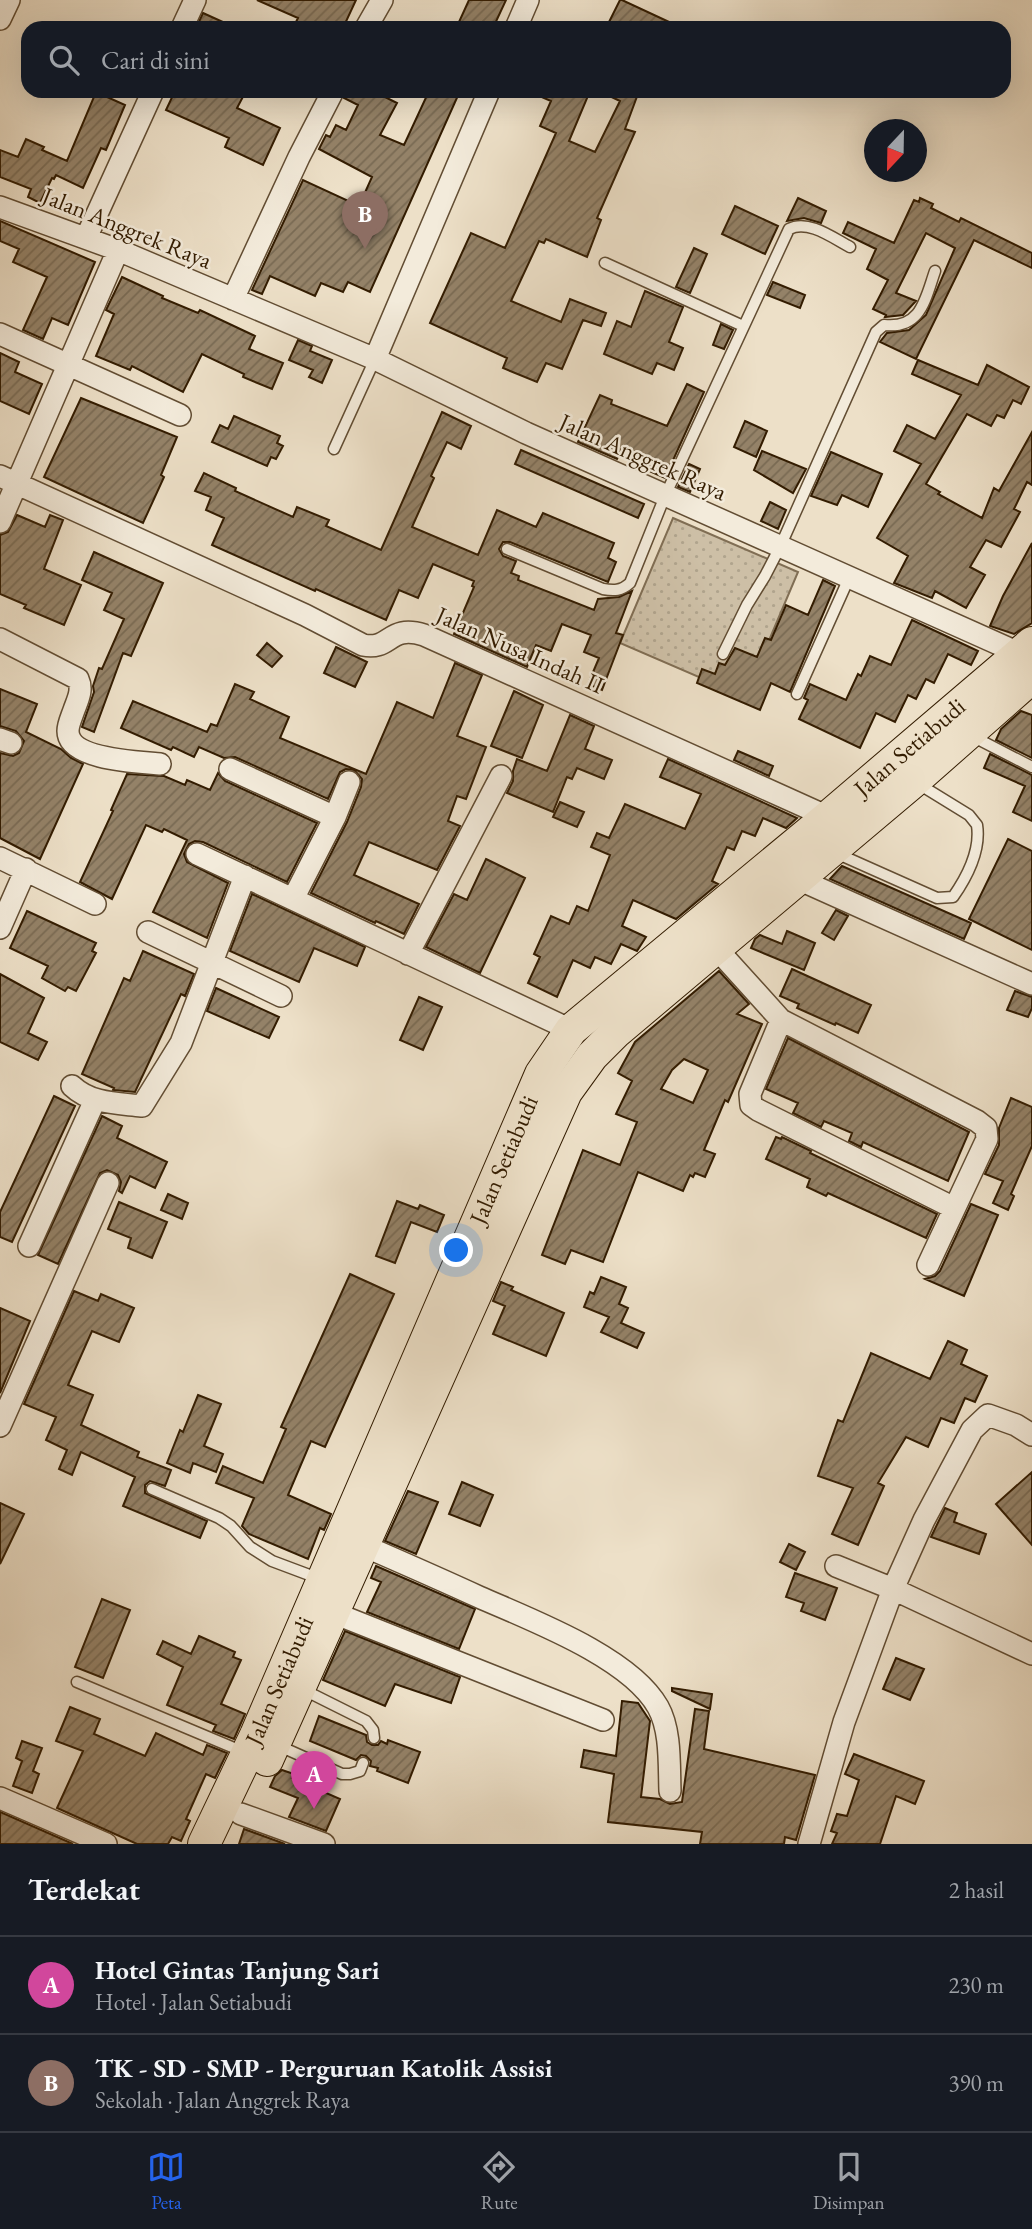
<!DOCTYPE html>
<html lang="id">
<meta charset="utf-8">
<style>
body{margin:0;font-family:"EB Garamond",serif;background:#20242c;color:#f1f3f6}
.compass{position:absolute;left:864px;top:119px;width:63px;height:63px;border-radius:50%;background:#171b24;box-shadow:0 7px 28px #0002;rotate:202deg}
.you{position:absolute;left:457px;top:1251px;width:24px;height:24px;margin:-18px;border:5px solid #fff;border-radius:50%;background:#1a73e8;box-shadow:0 0 0 10px #1a73e833}
.badge{display:grid;place-items:center;width:46px;height:46px;border-radius:50%;background:#2563eb;color:#fff;font-size:23px;font-weight:700}
.pin{position:absolute;translate:-50% -58px;filter:drop-shadow(0 2px 4px #0008)}
.pin::after{content:'';position:absolute;top:37px;width:24px;height:21px;background:inherit;clip-path:polygon(0 0,100% 0,50% 100%)}
.list{margin:0;padding:0;list-style:none}
h2{display:flex;justify-content:space-between;align-items:center;height:91px;margin:0;padding:0 28px;font-size:30px}
h2 small{font-size:23px;font-weight:400;color:#9ea1a6}
.list li{display:grid;grid-template-columns:46px 1fr auto;gap:21px;align-items:center;box-sizing:border-box;height:98px;padding:0 28px;border-top:2px solid #363941}
.list b{display:block;font-size:26px;white-space:nowrap}
.list p{margin:0;font-size:23px;white-space:nowrap;color:#9ea1a6}
.list em{font-size:23px;font-style:normal;color:#9ea1a6}
.icon{flex:none;width:38px;height:38px;fill:none;stroke:currentColor;stroke-width:2;stroke-linecap:round;stroke-linejoin:round}
.map{position:relative;flex:none;width:1032px;height:1844px;overflow:hidden}
.search{position:absolute;background:#171b24;box-shadow:0 7px 28px #0002;left:21px;right:21px;top:21px;height:77px;display:flex;align-items:center;gap:18px;box-sizing:border-box;padding:0 24px;border-radius:21px;color:#9ea1a6;font-size:26px}
.sheet{height:287px;background:#171b24}
nav{display:flex;justify-content:space-around;align-items:center;box-sizing:border-box;height:98px;border-top:2px solid #363941;background:#171b24;font-size:19px;color:#9ea1a6}
nav a{display:grid;justify-items:center;gap:4px}
nav .on{color:#2563eb}
.map>svg:first-child{display:block}
</style>
<div class="map">
<svg width="1032" height="1844" viewBox="0 0 1032 1844">
<defs>
<pattern id="grass-dots" width="8" height="8" patternUnits="userSpaceOnUse" patternTransform="scale(1.75)"><rect width="8" height="8" fill="#cdbfa6"/><path d="M2 2h.1M6 6h.1" fill="none" stroke="#b0a48d" stroke-width="1.8" stroke-linecap="round"/></pattern>
<pattern id="building-hatch" width="6" height="6" patternUnits="userSpaceOnUse" patternTransform="scale(1.75)"><rect width="6" height="6" fill="#948268"/><path d="M-1 1l2-2M0 6l6-6M5 7l2-2" fill="none" stroke="#796a53"/></pattern>
</defs>
<rect width="100%" height="100%" fill="#ede0c8"/>
<filter id="stains"><feTurbulence type="fractalNoise" baseFrequency=".00286" numOctaves="4"/><feColorMatrix values="0 0 0 0 .2 0 0 0 0 .09 0 0 0 0 .02 0 0 0 .5 -.17"/></filter>
<radialGradient id="worn" r=".72"><stop offset=".6" stop-color="#630" stop-opacity="0"/><stop offset="1" stop-color="#630" stop-opacity=".3"/></radialGradient>
<path fill="url(#grass-dots)" stroke="#806e54" stroke-width="2" d="M673,518L798,572L745,697L620,643Z"/>
<path fill="url(#building-hatch)" stroke="#331c01" stroke-width="2" fill-rule="evenodd" d="M257,0H356L343,28H293L298,18Z
M469,0H506L493,28H473L459,22Z
M620,0H622L682,28H606Z
M203,13L236,28H196Z
M175,91H246L237,108L280,128L263,165L225,147L229,138L166,110Z
M346,91H373L397,103L380,135L404,145L429,91H460L370,292L348,282L343,292L321,283L315,296L270,276L262,294L252,290L303,180L359,206L372,177L319,149L326,135L330,137L336,125L346,130L358,105L344,98Z
M528,91H590L569,141L595,152L620,101L599,91H639L625,129L635,132L597,218L601,220L587,257L546,239L544,243L539,241L511,301L561,322L570,299L606,313L601,326L583,320L562,369L546,363L537,382L503,368L507,358L430,323L471,233L505,248L556,133L540,126L551,101Z
M96,92L125,105L106,150L101,148L83,188L56,175L54,179L52,178L40,203L28,197L31,189L0,177V150L18,157L26,139L44,147L42,150L67,161Z
M798,198L826,211L821,223L804,218L787,221Z
M920,198L933,204L931,208L959,222L961,218L1032,253V268L974,240L916,359L880,342L887,333L909,330L926,315L955,248L926,233L896,293L916,301L903,315L885,317L886,315L873,309L888,280L867,269L876,249L843,233L848,222L894,243L914,200L919,202Z
M735,206L778,226L765,254L722,234Z
M0,221L95,262L68,325L52,318L43,339L23,330L47,277L13,262L19,249L0,241Z
M694,248L707,254L690,293L676,287Z
M122,277L163,296L162,298L198,313L200,310L255,336L249,349L283,363L272,389L243,377L244,374L202,354L183,392L132,366L130,370L96,356L114,314L106,310Z
M773,282L805,295L800,308L767,295Z
M645,291L683,307L669,342L683,348L674,370L657,363L652,374L604,354L617,321L631,327Z
M721,324L733,330L724,349L713,345Z
M298,340L312,346L310,351L332,360L322,383L309,377L313,370L289,360Z
M0,353L19,362L15,372L42,384L29,414L0,401Z
M918,360L978,385L987,365L1029,387L1021,404L1013,400L1004,418L997,415L991,426L967,414L926,484L940,492L938,494L982,518L994,488L999,491L1032,432V485L1027,482L1014,509L1020,512L1001,547L986,540L970,567L985,575L966,608L935,591L932,598L894,583L908,556L877,538L921,464L894,451L907,425L935,439L961,395L912,374Z
M687,384L704,392L665,478L647,470L652,459L623,446L617,459L578,442L600,395L612,400L611,404L667,426Z
M81,398L177,437L161,475L164,477L143,523L44,477Z
M442,412L471,426L461,449L447,442L431,476L434,478L412,527L478,555L497,510L536,527L543,513L614,543L608,558L616,562L608,582L510,542H503L499,549L503,556L516,561L511,573L519,576L518,580L594,610L598,599L619,597L632,591L616,633L623,635L602,690L588,684L599,658L584,652L591,635L562,624L551,651L536,645L527,667L454,634L474,587L472,586L474,581L433,564L418,598L399,590L386,620L316,589L315,591L212,545L224,518L206,510L211,497L195,491L204,473L236,488L235,491L293,517L297,507L329,520L326,526L381,550Z
M234,416L280,436L277,443L283,446L276,459L271,457L267,466L212,442L220,425L228,429Z
M745,421L767,431L756,457L734,447Z
M521,450L644,504L638,518L515,464Z
M762,451L806,469L793,493L754,470Z
M831,452L882,474L868,507L842,495L837,505L811,496Z
M689,464L700,469L690,492L678,487Z
M770,502L786,510L778,529L761,521Z
M17,515L45,527L50,515L63,520L44,569L81,585L64,625L24,608L26,605L0,594V535L8,532Z
M1032,543V623L1014,634L990,626L1003,596Z
M94,552L163,583L131,656L123,653L94,732L82,727L94,692L93,686L99,668L102,669L124,619L104,610L112,593L82,580Z
M823,580L835,586L790,692L771,683L760,710L697,683L702,669L715,674L719,663L725,665L735,648L757,657L765,638L771,640L786,605L808,615Z
M912,620L978,651L971,665L948,654L934,683L926,679L916,699L908,695L895,722L876,713L860,748L799,719L808,700L804,698L810,684L846,700L858,674L861,676L870,656L891,665Z
M267,643L282,656L272,667L257,655Z
M336,647L367,662L355,687L324,673Z
M455,663L482,675L457,736L486,747L466,799L457,796L448,821L460,826L437,870L369,842L354,875L419,904L404,934L376,921L375,923L311,893L347,822L361,787L362,779L354,770L346,769L340,772L328,799L235,757L224,758L199,747L194,757L173,747L171,750L121,728L133,701L207,732L211,724L217,726L235,684L254,692L250,699L289,717L280,738L366,774L397,702L433,718Z
M0,689L37,704L26,732L61,749L71,758L83,764L40,859L0,838V753L13,756L19,753L24,741L16,731L0,726Z
M514,691L543,705L522,758L491,746Z
M1021,711L1032,715V758L996,740L1001,729Z
M570,715L594,726L585,749L612,760L604,779L577,768L572,779L567,777L553,812L507,793L513,781V771L517,759L547,771Z
M738,751L773,766L769,776L734,760Z
M990,754L1032,775V821L1013,812L1025,786L984,768Z
M668,759L797,818L786,828L763,818L755,836L742,831L734,850L727,847L712,881L718,884L676,919L633,900L622,926L646,937L637,951L621,944L611,964L595,957L590,968L573,960L557,997L528,983L540,957L534,954L551,916L569,924L577,906L588,911L610,855L591,847L597,833L609,838L625,804L685,829L701,794L660,777Z
M218,773L225,781L317,823L287,882L203,842L195,841L189,844L184,854L187,862L228,883L207,938L153,912L187,840L164,829L162,832L146,825L112,899L80,882L113,811L111,810L127,774L164,776L185,785L187,780L210,790Z
M560,802L584,812L577,827L553,817Z
M1008,839L1032,851V950L969,919Z
M486,859L525,878L480,973L426,947L454,894L467,900Z
M842,866L971,923L964,939L830,879Z
M252,894L365,947L357,966L314,948L299,982L230,951Z
M836,910L848,916L834,940L822,933Z
M27,911L96,943L92,951L96,953L76,991L68,987L65,991L42,978L48,966L10,948Z
M787,931L815,943L804,970L751,948L755,939L760,935L782,944Z
M143,951L194,974L185,996L181,994L135,1092L113,1090L114,1088L82,1074L124,978L130,981Z
M792,969L871,1005L858,1033L836,1023L835,1025L797,1008L799,1004L780,996Z
M719,971L749,1004L737,1014L762,1024L728,1102L725,1100L704,1150L715,1154L705,1177L695,1173L693,1177L690,1175L683,1191L638,1172L603,1262L571,1250L565,1264L542,1255L583,1150L620,1165L637,1122L616,1114L632,1081L618,1073L635,1042ZM684,1059L708,1070L693,1103L661,1089L672,1070Z
M0,974L44,998L28,1033L47,1042L38,1060L0,1042Z
M216,988L279,1017L269,1038L207,1011Z
M1015,991L1032,997V1008L1028,1017L1007,1010Z
M419,997L442,1007L423,1050L400,1040Z
M788,1038L969,1132L948,1181L863,1142L861,1147L849,1141L852,1133L824,1121L821,1127L793,1113L798,1103L766,1089Z
M54,1096L75,1106L12,1242L0,1237V1212Z
M1011,1098L1032,1107V1146L1011,1194L1014,1196L1008,1210L993,1203L1003,1181L985,1174L999,1145V1128Z
M102,1116L122,1126L117,1138L167,1162L155,1188L130,1176L122,1193L119,1191L121,1182L118,1175L107,1170L100,1173L58,1264L38,1255Z
M776,1137L781,1139L782,1137L811,1151L810,1153L937,1214L926,1238L828,1193L826,1196L807,1187L810,1179L766,1159Z
M168,1194L188,1203L182,1219L161,1210Z
M397,1201L418,1209L420,1205L444,1215L437,1232L411,1222L395,1263L376,1256Z
M119,1202L167,1222L152,1258L128,1248L131,1238L108,1229Z
M971,1204L998,1215L964,1296L925,1279L935,1276L940,1271Z
M350,1274L394,1294L325,1447L311,1441L288,1495L331,1514L324,1530L320,1528L308,1559L249,1534L242,1526L254,1498L216,1483L223,1466L263,1483L286,1429L281,1427Z
M601,1277L626,1287L619,1304L628,1308L621,1323L644,1333L637,1348L601,1332L609,1317L584,1307L590,1292L594,1294Z
M501,1282L513,1287L511,1290L564,1313L546,1356L493,1334L505,1306L493,1301Z
M74,1291L98,1301L101,1294L134,1308L119,1342L92,1331L68,1385L93,1395L81,1425L139,1452L137,1457L171,1470L165,1486L150,1481L145,1485V1493L207,1521L200,1538L123,1506L135,1477L81,1452L72,1475L59,1469L67,1450L46,1440L56,1417L24,1404Z
M0,1308L30,1321L0,1393Z
M948,1341L967,1350L961,1364L987,1376L975,1402L965,1398L954,1423L941,1418L928,1447L906,1437L878,1483L884,1486L858,1545L832,1534L853,1488L818,1476L838,1420L843,1422L871,1353L930,1379Z
M198,1395L221,1404L204,1446L223,1454L216,1472L193,1463L190,1473L167,1463L180,1430L183,1432Z
M1032,1472V1545L996,1504Z
M462,1482L493,1495L480,1526L449,1514Z
M408,1491L438,1502L416,1554L385,1541Z
M0,1503L24,1514L0,1564Z
M945,1508L957,1513L954,1522L986,1534L979,1554L931,1537Z
M789,1544L805,1552L796,1570L780,1562Z
M376,1566L475,1609L459,1649L367,1612L381,1582L371,1578Z
M795,1573L837,1588L825,1620L801,1611L804,1603L786,1597Z
M102,1599L130,1610L103,1678L75,1667Z
M345,1631L460,1677L451,1703L395,1684L385,1706L323,1680Z
M199,1636L235,1652L233,1657L241,1660L221,1704L245,1714L234,1739L213,1731L216,1725L167,1705L183,1667L157,1654L163,1641L191,1654Z
M896,1658L924,1669L910,1700L883,1689Z
M672,1688L712,1694L710,1709L672,1691Z
M622,1701L638,1703L650,1721L641,1797L660,1799L670,1804L682,1802L695,1709L709,1711L704,1749L815,1775L796,1840L785,1837L784,1844H700L702,1832L608,1822L614,1774L581,1767L584,1750L616,1756Z
M70,1707L100,1719L94,1734L145,1756L156,1733L203,1755L207,1745L227,1753L215,1778L206,1774L186,1819L190,1821L181,1841L172,1837L168,1844H137L57,1808L83,1751L56,1741Z
M319,1716L366,1735L367,1742L372,1745H378L381,1741L387,1744L388,1740L420,1752L408,1783L377,1771L378,1768L370,1766L371,1761L366,1756L361,1755L356,1760L310,1741Z
M22,1741L42,1748L33,1771L39,1774L32,1793L13,1786L22,1761L16,1758Z
M854,1754L924,1781L915,1804L896,1796L880,1844H832L837,1833L831,1831L837,1814L847,1816L859,1780L845,1774Z
M282,1770L294,1774L292,1778L340,1799L326,1831L289,1817L298,1798L270,1787L275,1776Z
M0,1812L73,1844H0Z
M244,1829L285,1844H239Z"/>
<g fill="none" stroke-linecap="round" stroke-linejoin="round">
<defs>
<path id="service" d="M605,263L743,326
M334,449L375,359
M507,549L603,589C614,591 621,591 630,583L665,496L789,229C808,219 833,238 850,247
M723,654L747,605L765,576L780,547L876,332L884,325C921,329 925,300 935,271
M797,694L849,578
M970,735L1032,767
M836,853L937,898L953,897C967,877 981,851 977,825L969,815L917,783
M152,1489L219,1518L231,1526L250,1547L272,1561L320,1579
M77,1682L246,1753
M302,1689L366,1721L373,1730L374,1738
M277,1745L342,1774H350L360,1771L363,1763"/>
<path id="minor" d="M0,19L9,0
M182,28L195,0
M366,28L382,0
M516,28L528,0
M0,207L118,250L375,359L526,433L1030,658
M86,238L153,91
M233,299L299,157L333,91
M0,334L180,415
M375,359L489,91
M0,476L305,615L363,645C391,651 388,624 424,635L828,817
M0,522L118,250
M0,639L78,679C83,690 78,699 74,710C72,716 68,724 68,731C68,760 140,762 160,764
M0,739L11,743
M230,769L335,817
M197,854L571,1030
M0,858L95,904
M798,879L1032,984
M293,899L335,817L349,782
M0,928L26,869
M148,932L281,996
M715,947L781,1020L977,1121L986,1128L987,1139L928,1265
M408,954L501,776
M781,1020L750,1094L751,1105L758,1110L954,1208
M72,1086C91,1104 117,1103 142,1106L181,1043L245,876
M29,1246L95,1100
M0,1426L108,1183
M362,1545C401,1562 440,1579 479,1597C531,1620 630,1657 658,1707C671,1730 669,1764 670,1791
M836,1566L893,1589L1032,1654
M334,1613L603,1720
M0,1798L106,1844
M241,1814L324,1844
M809,1844L844,1722L893,1589L924,1520L972,1430L988,1415L1016,1425L1032,1435"/>
<g id="primary">
<path d="M267,1760L566,1092L592,1056L616,1032L914,781L1032,677"/>
<path id="s1" d="M204,1844L256,1735L541,1074L571,1030L828,817L1032,643"/>
</g>
</defs>
<use href="#service" stroke="#624d33" stroke-width="13"/>
<use href="#minor" stroke="#624d33" stroke-width="24"/>
<use href="#primary" stroke="#331c01" stroke-width="34"/>
<use href="#service" stroke="#f3ebdb" stroke-width="10"/>
<use href="#minor" stroke="#f3ebdb" stroke-width="21"/>
<use href="#primary" stroke="#ede0c8" stroke-width="32"/>
</g>
<g text-anchor="middle" stroke-width="5" stroke-linejoin="round" paint-order="stroke">
<g font-size="24" fill="#331c01" stroke="#f3ebdb">
<text transform="translate(127 228) rotate(22)" y="8">Jalan Anggrek Raya</text>
<text transform="translate(643 457) rotate(24)" y="8">Jalan Anggrek Raya</text>
<text transform="translate(520 650) rotate(24)" y="8">Jalan Nusa Indah II</text>
<text dy="8" stroke="none"><textPath href="#s1" startOffset="1335">Jalan Setiabudi</textPath></text>
<text dy="8" stroke="none"><textPath href="#s1" startOffset="747">Jalan Setiabudi</textPath></text>
<text dy="8" stroke="none"><textPath href="#s1" startOffset="180">Jalan Setiabudi</textPath></text>
</g>
</g>
<rect width="100%" height="100%" filter="url(#stains)"/>
<rect width="100%" height="100%" fill="url(#worn)"/>
</svg>
<svg class="compass" viewBox="-18 -18 36 36"><path d="M0-13l5 13h-10z" fill="#e53935"/><path d="M0 13l5-13h-10z" fill="#9ea1a6"/></svg>
<div class="you"></div>
<div class="pin badge" style="left:314px;top:1809px;background:#d1479c">A</div>
<div class="pin badge" style="left:365px;top:249px;background:#8d6e63">B</div>
<div class="search"><svg class="icon" aria-label="search" viewBox="0 0 24 24"><circle cx="10" cy="10" r="6"/><path d="M15 15l6 6"/></svg>Cari di sini</div>
</div>
<section class="sheet">
<h2>Terdekat<small>2 hasil</small></h2>
<ul class="list">
<li><span class="badge" style="background:#d1479c">A</span><div><b>Hotel Gintas Tanjung Sari</b><p>Hotel · Jalan Setiabudi</p></div><em>230 m</em></li>
<li><span class="badge" style="background:#8d6e63">B</span><div><b>TK - SD - SMP - Perguruan Katolik Assisi</b><p>Sekolah · Jalan Anggrek Raya</p></div><em>390 m</em></li>
</ul>
</section>
<nav>
<a class="on"><svg class="icon" aria-label="map" viewBox="0 0 24 24"><path d="M3 6l6-2 6 2 6-2v14l-6 2-6-2-6 2zM9 4v14M15 6v14"/></svg>Peta</a>
<a><svg class="icon" aria-label="directions" viewBox="0 0 24 24"><path d="M12 3l9 9-9 9-9-9zM9 14v-3h6M13 9l2 2-2 2"/></svg>Rute</a>
<a><svg class="icon" aria-label="saved" viewBox="0 0 24 24"><path d="M7 4h10v16l-5-4-5 4z"/></svg>Disimpan</a>
</nav>
